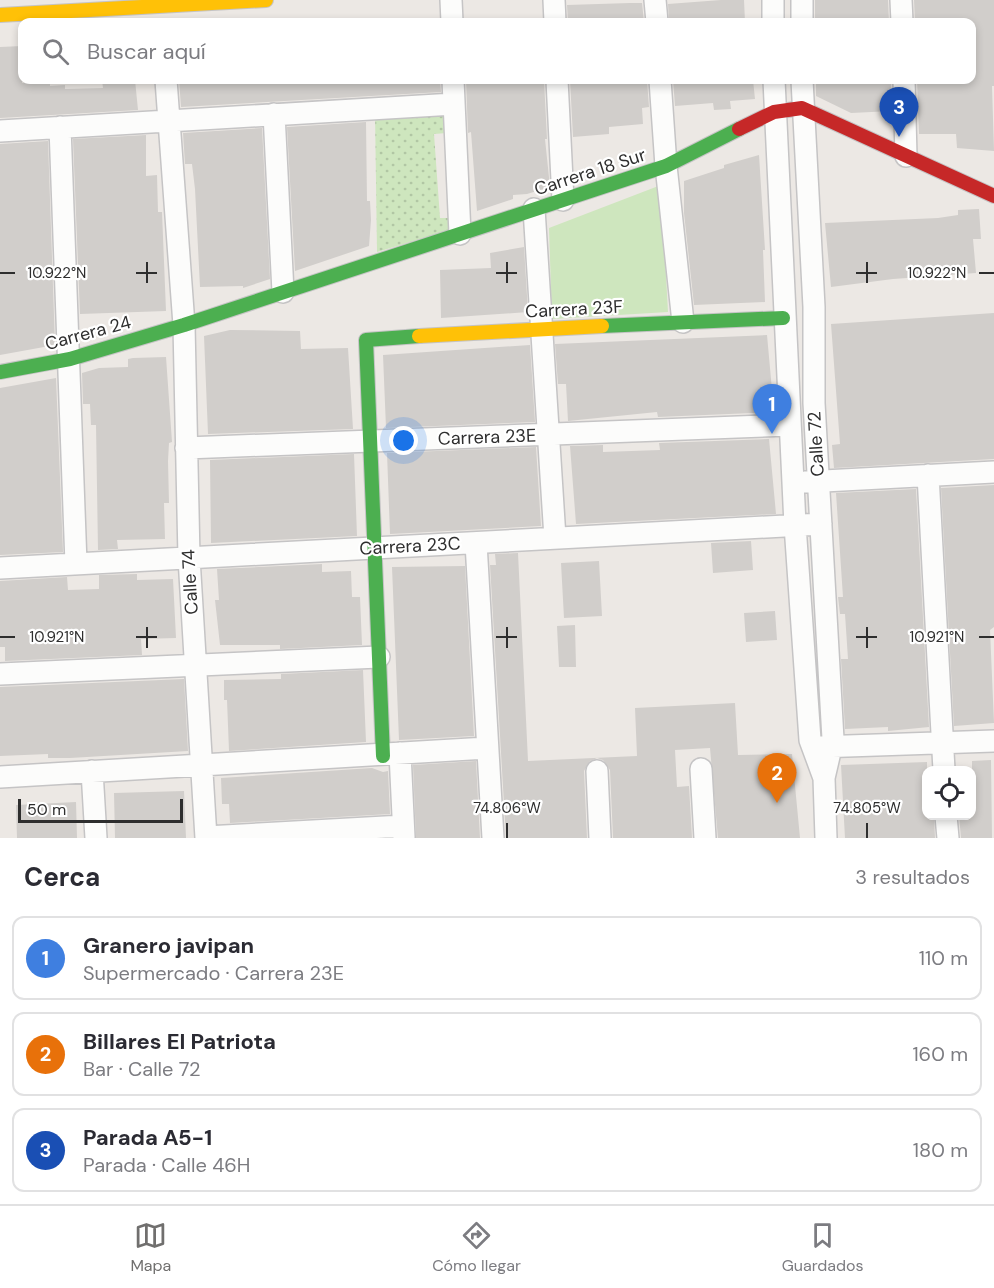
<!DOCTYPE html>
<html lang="es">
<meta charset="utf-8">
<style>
body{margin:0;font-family:"DM Sans",sans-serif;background:#f2f2f3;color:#2b2b33}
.controls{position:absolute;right:18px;bottom:18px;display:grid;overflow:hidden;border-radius:12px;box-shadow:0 3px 9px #0003}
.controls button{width:54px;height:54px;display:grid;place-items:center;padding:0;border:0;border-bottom:2px solid #e1e1e2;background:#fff;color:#2b2b33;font:30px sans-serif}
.scale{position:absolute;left:18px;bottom:15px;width:165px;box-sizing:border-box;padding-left:6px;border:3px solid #2e2e2e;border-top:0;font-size:16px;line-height:21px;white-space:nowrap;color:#2e2e2e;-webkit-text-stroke:4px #fff;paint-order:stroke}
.you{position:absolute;left:404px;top:441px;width:21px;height:21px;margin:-15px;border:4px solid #fff;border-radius:50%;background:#1a73e8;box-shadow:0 0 0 9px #1a73e833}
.badge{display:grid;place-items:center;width:39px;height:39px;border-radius:50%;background:#706f6e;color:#fff;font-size:20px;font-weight:700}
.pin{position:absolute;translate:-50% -50px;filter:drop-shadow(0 2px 3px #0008)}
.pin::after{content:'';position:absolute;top:32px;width:21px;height:18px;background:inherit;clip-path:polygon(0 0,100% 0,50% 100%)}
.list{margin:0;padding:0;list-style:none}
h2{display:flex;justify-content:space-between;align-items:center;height:78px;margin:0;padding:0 24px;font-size:26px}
h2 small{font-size:20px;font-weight:400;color:#7c7c81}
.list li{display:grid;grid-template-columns:39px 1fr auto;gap:18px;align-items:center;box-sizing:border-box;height:84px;margin:0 12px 12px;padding:0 12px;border:2px solid #e1e1e2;border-radius:12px}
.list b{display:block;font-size:22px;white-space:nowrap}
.list p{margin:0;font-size:20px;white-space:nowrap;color:#7c7c81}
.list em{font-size:20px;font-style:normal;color:#7c7c81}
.icon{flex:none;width:33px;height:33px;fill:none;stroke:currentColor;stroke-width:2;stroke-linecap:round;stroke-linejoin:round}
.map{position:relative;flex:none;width:994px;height:838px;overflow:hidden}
.search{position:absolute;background:#fff;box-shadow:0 3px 9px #0003;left:18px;right:18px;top:18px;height:66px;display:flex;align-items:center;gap:15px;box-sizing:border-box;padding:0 21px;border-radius:12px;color:#7c7c81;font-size:22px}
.sheet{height:366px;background:#fff}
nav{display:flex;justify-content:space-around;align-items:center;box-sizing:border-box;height:84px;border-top:2px solid #e1e1e2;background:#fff;font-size:16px;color:#7c7c81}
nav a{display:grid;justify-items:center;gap:3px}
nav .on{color:#706f6e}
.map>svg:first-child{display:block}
</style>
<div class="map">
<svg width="994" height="838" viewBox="0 0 994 838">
<defs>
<pattern id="grass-dots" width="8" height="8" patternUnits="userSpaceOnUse" patternTransform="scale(1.5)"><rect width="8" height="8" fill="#cee6be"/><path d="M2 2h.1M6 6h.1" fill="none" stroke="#b1c6a4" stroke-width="1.8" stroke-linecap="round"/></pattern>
</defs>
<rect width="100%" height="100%" fill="#ece8e4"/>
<path fill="url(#grass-dots)" d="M445,111L447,133L434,134L440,218H453L454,229L377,252L375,112Z"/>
<path fill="#cee6be" d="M661,185L668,312L552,319L549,228Z"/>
<path fill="#d1cecb" d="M721,0H744L745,22H669L668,4Z
M815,0H888L889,22H834L833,18L815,19Z
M914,0H994V86H992L994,151L957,148L956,134H919L917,80H972V22H915Z
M630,3H642L644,22H568L567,5Z
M22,46V83L50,82V86L65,85V89L103,88L102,80H135L138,110L0,118V47Z
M179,80H440L441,92L181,107Z
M466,80H544L547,139H545L550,187L527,194L513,195V199L477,211L471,132L468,133Z
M570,80H647L649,107L642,108L643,124L609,127V134L573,137Z
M673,80H753L755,99L730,101L731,109L714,110L713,103L675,106Z
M816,80H891L892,111L851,113L816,96Z
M366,122L367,201H370L371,220L369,246L295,271L287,127Z
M262,128L270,279L243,288V286L200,287L195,189L192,164H185L183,133Z
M146,135V176L157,175L158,212H162L166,311L80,314L73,139Z
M48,141L55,345L0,355V144Z
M759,155L765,250H763L765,302L694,305L684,213V181L724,168V165Z
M979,209L981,239H973L976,273L893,279L831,287L825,223L938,218L958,215V210Z
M524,247L528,312L441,318L440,270L491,268L490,253Z
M994,313V459L834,468L832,445L840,444L831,324Z
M230,330L300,331L301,349L348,348L353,429L208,434L204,336Z
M767,335L774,412L658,417L657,412L568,421L566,384H558L555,344Z
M530,345L535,422L386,428L383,355Z
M166,357L172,442L169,443L168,461L169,503H164L165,539L117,540L118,549L98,550L96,425H91L90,404H83L82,373L99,368L128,367V359L133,358Z
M56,378L63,552L0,555V388Z
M769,439L776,514L576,524L570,446L603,445V452L660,450L659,443Z
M536,447L541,526L390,534L387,453Z
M354,454L357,536L211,543L210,460Z
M994,485V627L990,630L994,723L954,726L941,488Z
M916,489L929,727L888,731V727L845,729L841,659H848L845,614H840L838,597H843L836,493Z
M751,541L753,570L713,573L711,543Z
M518,553L528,761L637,756L635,708L735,703L738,755L792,754L800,838H718L710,748L675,750L677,787L689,786L692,838H613L610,770L603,760L597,758L590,761L584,771L587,838H506L490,565H496L495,554Z
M599,561L602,616L564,618L561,563Z
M322,564V572L351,571L352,597H360L362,645L280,649V645H220L215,600H219L217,569Z
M465,566L474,736L399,740L392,567Z
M137,574V580L173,579L176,638L141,639L142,655L5,661V647H0V581L67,577L68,590L99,589V575Z
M775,611L777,640L746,642L744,613Z
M575,625L576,667H559L557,626Z
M363,670L366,742L229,751L227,700H224V680L281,679V674Z
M184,679L188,751L70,758H48V754L0,756V687Z
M991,760L992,838H961L959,816H972V761Z
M476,761L480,838H416L413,765Z
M927,762V816H934L935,838H845L841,765Z
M372,768L383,772L388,771L390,814L230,823L229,804H222L221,778Z
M184,791L186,838H115L114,793Z
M76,802L77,838H17L16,805Z"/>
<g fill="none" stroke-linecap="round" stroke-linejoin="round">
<defs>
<path id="street" d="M451,0L452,22
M554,0L555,22
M655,0L657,22
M773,0V22
M802,0V22
M901,0L902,22
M166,80L184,325L189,558L206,838
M453,80L460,234
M557,80L563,200
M660,80L666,166L683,322
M774,80L795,525L810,740L824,778
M802,80L814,307V403L833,739L824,778L826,838
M904,80L906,156
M274,114L283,292
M60,127L76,564
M0,131L454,104
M534,209L555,538
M186,448L789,425
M928,475L944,770
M805,482L994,472
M476,543L493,838
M0,568L821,524
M0,674L379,657
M818,747L994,741
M400,753L404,837
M701,769L705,838
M92,771L96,838
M597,771L600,838
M0,777L487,748
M946,816L948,838
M206,837L403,826"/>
<path id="fast" d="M602,326L783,318
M0,372L70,359L184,325L666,166L739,129
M383,756L366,340L419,336"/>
<path id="slow" d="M0,15L266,0
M419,336L602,326"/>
<path id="jam" d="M739,129L774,112L802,108L994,196"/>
</defs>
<use href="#street" stroke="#c5c4c5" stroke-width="24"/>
<use href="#fast" stroke="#c5c4c5" stroke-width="16"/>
<use href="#slow" stroke="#c5c4c5" stroke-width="16"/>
<use href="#jam" stroke="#c5c4c5" stroke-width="16"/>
<use href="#street" stroke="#fcfcfb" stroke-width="21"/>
<use href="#fast" stroke="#4caf50" stroke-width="14"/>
<use href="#slow" stroke="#ffc107" stroke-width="14"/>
<use href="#jam" stroke="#c62828" stroke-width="14"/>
</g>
<path fill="none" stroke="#2e2e2e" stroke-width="2" d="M147,262V283M507,262V283M867,262V283M0,273H15M136,273H157M496,273H517M856,273H877M979,273H994M147,627V648M507,627V648M867,627V648M0,637H15M136,637H157M496,637H517M856,637H877M979,637H994M507,823V838M867,823V838"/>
<g text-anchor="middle" stroke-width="4.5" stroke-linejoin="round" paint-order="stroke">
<g font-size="18" fill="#2e2e2e" stroke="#fff">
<text transform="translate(590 172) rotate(-18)" y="6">Carrera 18 Sur</text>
<text transform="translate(574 309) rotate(-3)" y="6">Carrera 23F</text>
<text transform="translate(88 333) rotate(-15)" y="6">Carrera 24</text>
<text transform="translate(487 437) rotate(-2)" y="6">Carrera 23E</text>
<text transform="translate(816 444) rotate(-93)" y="6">Calle 72</text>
<text transform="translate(410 546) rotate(-3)" y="6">Carrera 23C</text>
<text transform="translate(190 582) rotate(-93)" y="6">Calle 74</text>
</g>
</g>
<g font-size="15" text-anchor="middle" fill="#2e2e2e" stroke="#fff" stroke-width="4.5" stroke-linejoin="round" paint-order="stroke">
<text x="57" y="278">10.922°N</text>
<text x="937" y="278">10.922°N</text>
<text x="57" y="642">10.921°N</text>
<text x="937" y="642">10.921°N</text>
<text x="507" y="813">74.806°W</text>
<text x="867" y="813">74.805°W</text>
</g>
</svg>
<div class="controls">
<button><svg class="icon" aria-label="locate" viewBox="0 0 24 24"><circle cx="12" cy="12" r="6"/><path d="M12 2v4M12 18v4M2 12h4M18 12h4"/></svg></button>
</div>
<div class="scale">50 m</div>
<div class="you"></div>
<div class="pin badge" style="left:772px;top:434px;background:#3f7fe0">1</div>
<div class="pin badge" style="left:777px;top:803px;background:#e8710a">2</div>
<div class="pin badge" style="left:899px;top:137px;background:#1a4fb4">3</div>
<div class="search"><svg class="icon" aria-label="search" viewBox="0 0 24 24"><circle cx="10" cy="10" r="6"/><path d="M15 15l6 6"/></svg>Buscar aquí</div>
</div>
<section class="sheet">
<h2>Cerca<small>3 resultados</small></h2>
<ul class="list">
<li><span class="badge" style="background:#3f7fe0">1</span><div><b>Granero javipan</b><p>Supermercado · Carrera 23E</p></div><em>110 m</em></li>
<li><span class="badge" style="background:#e8710a">2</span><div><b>Billares El Patriota</b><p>Bar · Calle 72</p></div><em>160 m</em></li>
<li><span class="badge" style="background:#1a4fb4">3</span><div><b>Parada A5-1</b><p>Parada · Calle 46H</p></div><em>180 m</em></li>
</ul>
</section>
<nav>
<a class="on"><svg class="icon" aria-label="map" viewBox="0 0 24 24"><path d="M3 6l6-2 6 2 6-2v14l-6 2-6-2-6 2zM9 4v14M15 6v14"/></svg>Mapa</a>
<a><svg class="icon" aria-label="directions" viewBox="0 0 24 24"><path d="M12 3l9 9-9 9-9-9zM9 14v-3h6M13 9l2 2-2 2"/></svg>Cómo llegar</a>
<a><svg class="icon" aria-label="saved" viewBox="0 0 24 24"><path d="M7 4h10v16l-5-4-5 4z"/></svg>Guardados</a>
</nav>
